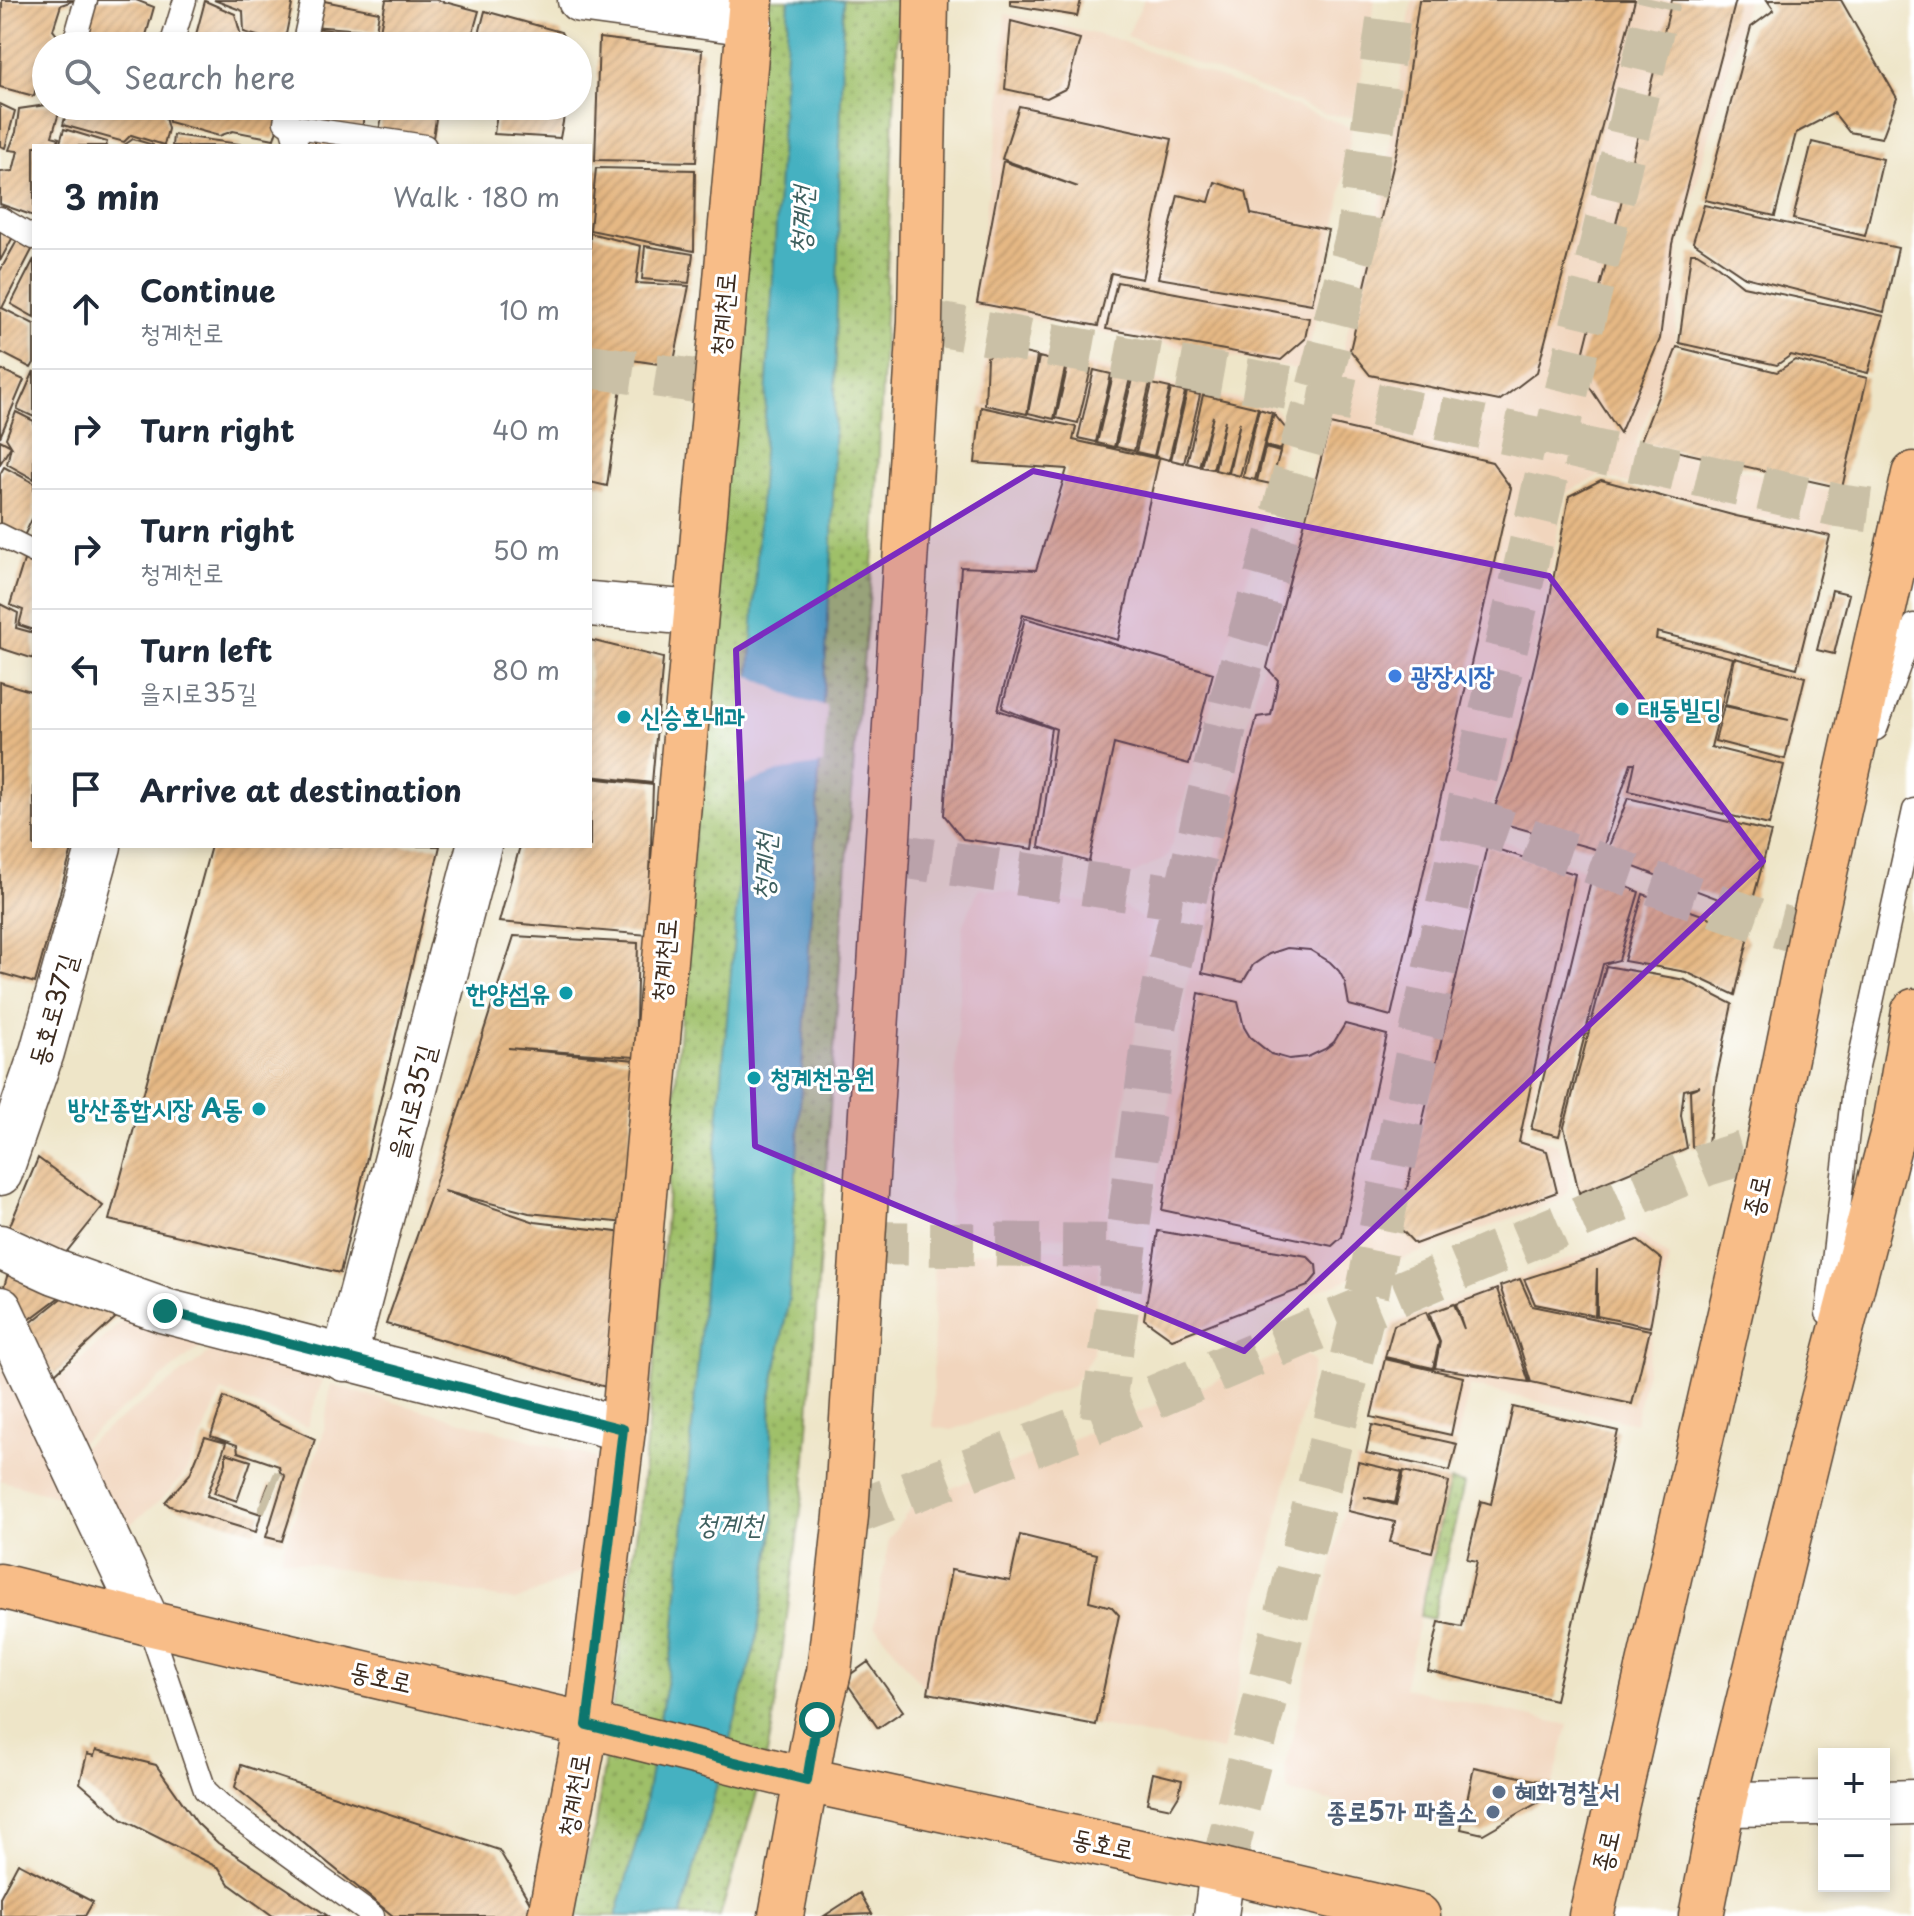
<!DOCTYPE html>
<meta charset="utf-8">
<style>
body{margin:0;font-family:"Playpen Sans","Poor Story",sans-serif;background:#f6f6f7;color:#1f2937}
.controls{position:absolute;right:24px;bottom:24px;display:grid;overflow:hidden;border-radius:0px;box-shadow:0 4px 12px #0003}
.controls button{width:72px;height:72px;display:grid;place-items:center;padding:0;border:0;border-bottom:2px solid #e0e1e3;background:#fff;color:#1f2937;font:40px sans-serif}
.stop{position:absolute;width:24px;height:24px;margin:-18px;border:6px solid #0f766e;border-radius:50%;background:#fff}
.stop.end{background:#0f766e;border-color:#fff;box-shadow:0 2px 8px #0008}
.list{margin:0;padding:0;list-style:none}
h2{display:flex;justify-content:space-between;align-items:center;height:104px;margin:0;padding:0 32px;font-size:34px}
h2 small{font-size:26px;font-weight:400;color:#747a83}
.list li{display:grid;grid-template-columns:52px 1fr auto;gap:24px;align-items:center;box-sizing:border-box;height:120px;padding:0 32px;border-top:2px solid #e0e1e3}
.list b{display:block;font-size:30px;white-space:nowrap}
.list p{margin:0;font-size:26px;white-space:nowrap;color:#747a83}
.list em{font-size:26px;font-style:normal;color:#747a83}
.icon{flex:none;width:44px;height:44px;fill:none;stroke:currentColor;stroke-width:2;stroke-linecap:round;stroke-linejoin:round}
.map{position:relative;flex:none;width:1914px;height:1916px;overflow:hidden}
.search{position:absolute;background:#fff;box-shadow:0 4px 12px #0003;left:32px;top:32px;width:560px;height:88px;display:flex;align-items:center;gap:20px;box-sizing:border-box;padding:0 28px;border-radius:44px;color:#747a83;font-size:30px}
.panel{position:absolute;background:#fff;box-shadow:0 4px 12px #0003;left:32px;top:144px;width:560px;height:704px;border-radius:0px}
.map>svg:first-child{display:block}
</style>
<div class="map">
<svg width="1914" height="1916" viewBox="0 0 1914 1916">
<defs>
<pattern id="park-dots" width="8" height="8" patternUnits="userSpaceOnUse" patternTransform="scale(2)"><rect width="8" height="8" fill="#9fc069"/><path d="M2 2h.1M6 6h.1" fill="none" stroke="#839c56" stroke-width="1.8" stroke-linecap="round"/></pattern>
<pattern id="building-hatch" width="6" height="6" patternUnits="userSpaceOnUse" patternTransform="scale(2)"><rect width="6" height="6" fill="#e5b884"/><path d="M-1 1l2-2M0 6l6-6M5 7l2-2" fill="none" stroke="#c59e72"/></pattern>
</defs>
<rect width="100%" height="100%" fill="#fff"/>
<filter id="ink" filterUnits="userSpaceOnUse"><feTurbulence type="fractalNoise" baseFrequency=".0125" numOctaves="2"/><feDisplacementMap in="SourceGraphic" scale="16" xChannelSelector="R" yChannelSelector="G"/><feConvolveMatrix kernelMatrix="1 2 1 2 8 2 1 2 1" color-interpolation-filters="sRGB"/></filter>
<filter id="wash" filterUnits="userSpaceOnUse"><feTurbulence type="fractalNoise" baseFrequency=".006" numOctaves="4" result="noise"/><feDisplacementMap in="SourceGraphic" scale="32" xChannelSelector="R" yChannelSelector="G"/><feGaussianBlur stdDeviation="1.8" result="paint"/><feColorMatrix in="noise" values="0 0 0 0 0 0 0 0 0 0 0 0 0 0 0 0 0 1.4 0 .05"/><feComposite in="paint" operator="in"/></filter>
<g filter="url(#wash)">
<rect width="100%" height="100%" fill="#eee5c8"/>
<path fill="#f1d5bd" d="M1144,0H1375L1354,117L1326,114L1127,36Z
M1412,0H1747L1679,247L1675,346L1636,444L1841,494L1831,533L1734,513L1600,476L1565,494L1543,612L1514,740L1480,833L1587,870L1524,1136L1558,1144L1569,1171L1568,1191L1559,1200L1174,1345L1137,1318L1195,932L1383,192Z
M1005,14L1113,38L1352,128L1337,220L1304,371L972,307L1001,106Z
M1003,345L1273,407L1290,428L1168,856L1128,877L1033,849L963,839L944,815L950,707L998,710L1023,614L1118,639L1158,459L1075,439L1076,426L981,407L985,356Z
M979,888L1123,907L1151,923L1105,1237L951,1236L948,1231L963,926Z
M1639,1234L1669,1257L1635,1423L1470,1386L1457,1440L1365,1419L1393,1322Z
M1011,1249L1100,1251L1093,1353L1073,1386L952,1430L933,1427L934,1257Z
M128,1315L209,1340L77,1445L55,1384Z
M219,1346L322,1381L307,1427L222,1391L186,1473L162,1499L128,1526L108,1519L81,1448Z
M1297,1348L1314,1362L1223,1751L1096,1725L1119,1615L1112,1607L1089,1601L1097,1555L1020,1535L1010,1581L951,1570L928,1693L875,1625L889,1539L914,1503Z
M0,1363L74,1501L0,1480Z
M331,1385L603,1460L585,1570L516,1601L280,1558L323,1436Z
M1356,1460L1450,1481L1404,1688L1568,1725L1553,1784L1474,1767L1461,1829L1288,1792L1285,1769Z"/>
<path fill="url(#park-dots)" stroke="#6d7544" stroke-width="2" d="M757,0H899L875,542L855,744L804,1487L772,1730L762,1777L720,1916H570L596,1823L638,1523L656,1348Z
M1450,1481L1464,1484L1433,1619L1420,1616Z"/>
<path fill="#44b1c1" stroke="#406e70" stroke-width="2" d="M789,0H843L832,546L789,1298L771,1397L774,1526L756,1643L681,1916H616L640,1830L674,1639L737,901Z"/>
<path fill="#eee5c8" d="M746,674L799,700L827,706L823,764L784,770L739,786Z"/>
<g id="blocks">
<path fill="url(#building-hatch)" d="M2,0H75L61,5L53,30L63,43L62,46H46V81L37,82L34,96L0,87Z
M97,0H136L154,7L143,46H88L84,33Z
M214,0H293L284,44L244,32L243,11Z
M319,0L379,12L376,31L311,26Z
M386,0H437L479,11L469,46H377Z
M1010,0H1081L1077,16L1010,5Z
M1419,0H1635L1537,372L1499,401L1370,375L1350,350L1398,145Z
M1672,0H1736L1672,244L1660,339L1620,433L1579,371Z
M1767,0H1841L1897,98L1882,138L1849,132L1834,113L1796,133L1775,216L1705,200L1751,27L1774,10Z
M205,1L235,14L243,43L253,42L264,46H193Z
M485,11L561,32L568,46H476Z
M1011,21L1080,39L1067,88L1047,98L1005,89Z
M314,28L374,36L373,46H309Z
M599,38L702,50L696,162L595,160Z
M0,104L15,111L5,148L0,146Z
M46,105L61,106L52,136L59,138L56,146H34V216L0,204V172L13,171L18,151L9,150L16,132L19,109Z
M68,106H162L168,129L164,145L131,135L124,142L63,125Z
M166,106H284L274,139L233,131L219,136L169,122Z
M293,106H365L362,130L302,121Z
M384,106H438L433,138L379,131Z
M498,106H566L560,138L494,134Z
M1019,106L1172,139L1142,279L1111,273L1098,326L977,303L1003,161L1078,187L1002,159Z
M64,129L107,142L106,146H59Z
M173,135L240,144V146H172Z
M315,137L354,146H315Z
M133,139L153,145V146H123Z
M1812,142L1883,159L1865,236L1793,219Z
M596,168L695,170L694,251L590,230Z
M1215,182L1246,192L1251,214L1328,230L1312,304L1158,278L1178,195L1209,202Z
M1704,205L1898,248L1884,312L1745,277L1693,242Z
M0,226L14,235L0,261Z
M590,233L641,246L636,283L689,286L673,366L590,354Z
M18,239L34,246L2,308L34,324V363L31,368L0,352V271Z
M645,246L693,254L689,283L642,279Z
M1691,253H1697L1718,266L1743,286L1884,316L1868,373L1791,355L1777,365L1679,343Z
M34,259V317L11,304Z
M1117,282L1309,318L1305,339L1281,360L1106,329Z
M1677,347L1777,372L1795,360L1867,378L1842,488L1640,443Z
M1003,348L1037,356L1027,414L985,405L987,357Z
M1039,357L1066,364L1054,419L1028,413Z
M1068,365L1091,369L1078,423L1056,418Z
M0,369L24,380L0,437Z
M1094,370L1111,374L1096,442L1078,438Z
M34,371V417L17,409Z
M590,375L622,380L607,486L590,482Z
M1113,375L1130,378L1114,447L1097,443Z
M1132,379L1150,383L1134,451L1116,447Z
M1152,384L1170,388L1154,456L1136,452Z
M1171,389L1185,392L1169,460L1155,456Z
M1187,392L1200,395L1184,463L1171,460Z
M1203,395L1258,408L1240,476L1229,473L1240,422L1227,473L1215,470L1225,420L1213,469L1201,467L1213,416L1199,466L1187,463Z
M981,407L1076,427L1073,440L1159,459L1118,640L1023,614L998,710L1051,728L1033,849L963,839L944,815L961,567L1036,570L1067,469L975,463Z
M1259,409L1272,413L1255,480L1243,477Z
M16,412L34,421V479L7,464L11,446L0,464V440L11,446L6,438Z
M1274,414L1286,429L1281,450L1265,446Z
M1330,424L1492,462L1511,488L1391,1016L1349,1005L1345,982L1339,971L1330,962L1310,950L1287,948L1269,954L1253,965L1243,982L1202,973L1215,883L1257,717L1271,715L1278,680L1267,668Z
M1265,448L1280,452L1271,484L1257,481Z
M4,467L34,483V515L24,536L0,524V474Z
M1601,480L1736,516L1830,536L1797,668L1657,632L1656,639L1733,658L1711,747L1784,765L1769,825L1629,791L1635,763H1631L1602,851L1490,820L1511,763L1547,612L1569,496Z
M26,554L34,558V630L19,625L23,610L10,605Z
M1832,590L1849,594L1834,654L1817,650Z
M0,604L18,613L16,628L34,633V659L0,648Z
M1025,618L1213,673L1189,764L1114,744L1089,862L1039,847L1056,729L1002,708Z
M590,640L663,658L652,783L590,776Z
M1735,658L1805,677L1785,759L1715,741L1724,706L1789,720L1725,705Z
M0,682L34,692V846H73L35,983L0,973Z
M590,778L653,785L648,935L499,922L520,846H590Z
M1628,798L1771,832L1750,911L1605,856Z
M211,846H440L340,1273L109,1220Z
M1487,846L1575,874L1519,1142L1547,1151L1557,1192L1415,1244L1398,1226Z
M1593,872L1639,892L1619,960L1603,964L1559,1136L1531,1129Z
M1643,894L1739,928L1748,940L1735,995L1686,972L1624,961Z
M514,936L638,943L635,1057L508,1048L635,1060L625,1223L529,1213L444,1191L535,1222L624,1233L616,1390L386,1324L434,1187Z
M1606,966L1685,980L1732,1004L1716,1080L1708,1143L1692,1147L1690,1090L1700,1086L1684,1090L1681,1115L1687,1148L1579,1193L1564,1127Z
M1199,993L1238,1002L1244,1027L1250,1037L1271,1054L1289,1059L1308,1057L1325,1049L1334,1042L1345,1024L1387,1035L1342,1237L1332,1246L1162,1210Z
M38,1158L103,1206L64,1255L8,1230Z
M1158,1231L1307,1256L1316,1265L1317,1275L1308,1286L1172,1339L1144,1319Z
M1637,1240L1662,1260L1650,1327L1597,1316V1269L1595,1316L1535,1304L1524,1279L1597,1256Z
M9,1270L66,1292L21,1326L1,1297Z
M1520,1279L1532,1306L1650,1330L1632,1404L1531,1382L1500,1286Z
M1497,1289L1529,1382L1435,1368L1440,1342L1429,1313L1454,1304L1464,1329L1456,1304Z
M69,1292L124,1310L55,1374L23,1329Z
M1426,1312L1439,1342L1433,1368L1385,1357L1394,1325Z
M1385,1359L1463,1377L1451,1435L1371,1417Z
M224,1397L315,1439L282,1541L266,1537L285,1476L280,1472L279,1466L238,1452L237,1445L211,1436Z
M1513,1407L1618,1431L1555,1700L1428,1671L1439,1622L1462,1627L1477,1561L1467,1559L1481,1501L1491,1504Z
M1372,1425L1457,1444L1450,1471L1366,1453Z
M205,1437L226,1443L207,1496L261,1514L256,1532L170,1506L165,1502L190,1474Z
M226,1453L251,1461L237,1501L214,1493L226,1463Z
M1358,1462L1402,1472L1395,1503L1364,1497L1396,1505L1404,1471L1449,1482L1432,1552L1390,1542L1395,1522L1348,1511Z
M269,1484L274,1486L271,1497L263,1499Z
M1020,1535L1097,1554L1089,1601L1112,1607L1119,1615L1096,1725L928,1693L951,1570L1010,1581Z
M868,1662L903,1711L878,1728L844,1679Z
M96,1750L156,1765L197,1823L218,1843L328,1916H273L229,1884L219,1868L123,1820L80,1783L87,1754L94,1756Z
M241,1765L499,1850L538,1916H393L235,1787Z
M1474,1767L1553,1784L1551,1795L1483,1834L1461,1829Z
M1153,1773L1182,1780L1179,1795L1171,1808L1147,1803Z
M18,1863L93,1902L85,1916H0V1897Z
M860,1893L872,1914L824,1916Z"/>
</g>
</g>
<g filter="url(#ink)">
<use href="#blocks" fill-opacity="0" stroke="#564638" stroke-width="2"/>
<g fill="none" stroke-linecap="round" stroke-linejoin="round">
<path stroke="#cac0a6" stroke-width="44" stroke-dasharray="44 22" stroke-linecap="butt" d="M920,321L1317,393L1553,442L1838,506L1904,515
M590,366L716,384
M1466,818L1764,922L1811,935
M888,854L1183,898
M864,1243L1126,1246
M1102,1419L1156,1022L1230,705L1317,393L1358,233L1391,0
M266,1491L273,1494
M846,1516L1102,1419L1707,1164L1769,1145
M1222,1870L1364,1309L1466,818L1659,0"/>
<defs>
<path id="lane" d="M73,46L86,0
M171,46L185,0
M303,46L313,0
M289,106L285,122L291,126L297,146
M291,126L425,146
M0,218L34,238
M0,535L34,552
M1876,729L1914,625
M1827,1313L1853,1089L1914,810
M148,1623L205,1790L223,1807L373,1916"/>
<path id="street" d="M580,0L750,23
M590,604L694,613
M0,1173L42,1052L99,846
M0,1247L55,1272L165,1311L623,1429
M0,1309L148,1623
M344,1359L479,846
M1884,1803L1914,1802
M1723,1804L1824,1803
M1216,1916L1222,1870"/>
<path id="primary" d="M0,1586L148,1623L587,1725L807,1780L1222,1870L1418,1916
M550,1916L587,1725L623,1429L751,0
M781,1916L817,1720L829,1672L846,1516L920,321L926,0
M1591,1916L1765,1161L1811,935L1914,474
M1701,1916L1723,1804L1813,1438L1896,1119L1914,1011"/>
</defs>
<use href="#lane" stroke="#564638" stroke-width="25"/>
<use href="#street" stroke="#564638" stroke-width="47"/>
<use href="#primary" stroke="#564638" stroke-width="47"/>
<use href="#lane" stroke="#fff" stroke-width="22"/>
<use href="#street" stroke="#fff" stroke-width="44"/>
<use href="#primary" stroke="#f8bd88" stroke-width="44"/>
</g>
</g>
<g fill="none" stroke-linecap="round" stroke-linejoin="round" filter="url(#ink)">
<path stroke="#0f766e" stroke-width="10" d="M165,1311L623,1429L587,1725L807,1780L817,1720"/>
</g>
<path fill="#7b2cbf" fill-opacity="0.2" stroke="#7b2cbf" stroke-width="6" stroke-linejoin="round" d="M1033,471L1549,576L1763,861L1244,1351L755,1146L736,650Z"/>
<circle fill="#3f7fe0" stroke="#fff" stroke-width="3" cx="1395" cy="676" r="8"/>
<g fill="#0f9aa8" stroke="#fff" stroke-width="3">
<circle cx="1622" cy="709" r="8"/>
<circle cx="624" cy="717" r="8"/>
<circle cx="566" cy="993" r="8"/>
<circle cx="754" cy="1078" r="8"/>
<circle cx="259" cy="1109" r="8"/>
</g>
<g fill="#5c6f8a" stroke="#fff" stroke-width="3">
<circle cx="1499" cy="1792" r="8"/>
<circle cx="1493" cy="1812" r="8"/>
</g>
<g text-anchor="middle" stroke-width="6" stroke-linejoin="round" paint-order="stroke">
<g font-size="26" fill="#3b2a1e" stroke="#fff">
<text transform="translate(723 314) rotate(-85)" y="9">청계천로</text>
<text transform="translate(664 960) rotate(-85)" y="9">청계천로</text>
<text transform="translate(53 1010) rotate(-74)" y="9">동호로37길</text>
<text transform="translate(412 1102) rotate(-75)" y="9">을지로35길</text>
<text transform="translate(1757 1196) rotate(-77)" y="9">종로</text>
<text transform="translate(381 1677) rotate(13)" y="9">동호로</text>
<text transform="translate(574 1795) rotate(-80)" y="9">청계천로</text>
<text transform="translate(1103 1844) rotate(12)" y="9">동호로</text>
<text transform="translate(1606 1851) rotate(-77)" y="9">종로</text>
</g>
<g font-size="26" font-weight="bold" fill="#366cbe" stroke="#fff" text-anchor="start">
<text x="1411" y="685">광장시장</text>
</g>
<g font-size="26" font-weight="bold" fill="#0d838f" stroke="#fff" text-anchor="start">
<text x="1638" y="718">대동빌딩</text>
<text x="640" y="726">신승호내과</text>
<text x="550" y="1002" text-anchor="end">한양섬유</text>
<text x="770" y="1087">청계천공원</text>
<text x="243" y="1118" text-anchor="end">방산종합시장 A동</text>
</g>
<g font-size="26" font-weight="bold" fill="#4e5e75" stroke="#fff" text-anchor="start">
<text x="1515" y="1801">혜화경찰서</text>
<text x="1477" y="1821" text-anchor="end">종로5가 파출소</text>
</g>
<g font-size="28" font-style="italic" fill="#3f605f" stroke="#fff">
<text transform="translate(801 220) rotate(-87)" y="10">청계천</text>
<text transform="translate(764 867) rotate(-87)" y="10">청계천</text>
<text x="729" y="1534">청계천</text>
</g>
</g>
</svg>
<div class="controls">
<button>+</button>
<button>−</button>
</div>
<div class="stop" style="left:817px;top:1720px"></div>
<div class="stop end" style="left:165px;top:1311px"></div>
<div class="search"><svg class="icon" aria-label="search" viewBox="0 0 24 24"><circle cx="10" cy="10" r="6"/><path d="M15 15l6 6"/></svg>Search here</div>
<section class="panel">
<h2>3 min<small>Walk · 180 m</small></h2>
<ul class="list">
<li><svg class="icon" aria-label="ahead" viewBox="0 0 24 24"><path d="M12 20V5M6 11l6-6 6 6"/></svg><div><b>Continue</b><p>청계천로</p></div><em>10 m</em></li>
<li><svg class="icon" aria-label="right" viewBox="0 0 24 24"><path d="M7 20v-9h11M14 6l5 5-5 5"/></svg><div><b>Turn right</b></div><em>40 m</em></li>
<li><svg class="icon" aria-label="right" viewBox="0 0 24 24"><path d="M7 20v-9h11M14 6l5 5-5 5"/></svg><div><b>Turn right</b><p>청계천로</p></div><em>50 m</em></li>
<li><svg class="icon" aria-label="left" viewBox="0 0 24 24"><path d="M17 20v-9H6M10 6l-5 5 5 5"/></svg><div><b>Turn left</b><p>을지로35길</p></div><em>80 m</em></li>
<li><svg class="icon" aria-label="arrive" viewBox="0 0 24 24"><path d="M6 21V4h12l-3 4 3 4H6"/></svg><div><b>Arrive at destination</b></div></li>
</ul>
</section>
</div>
